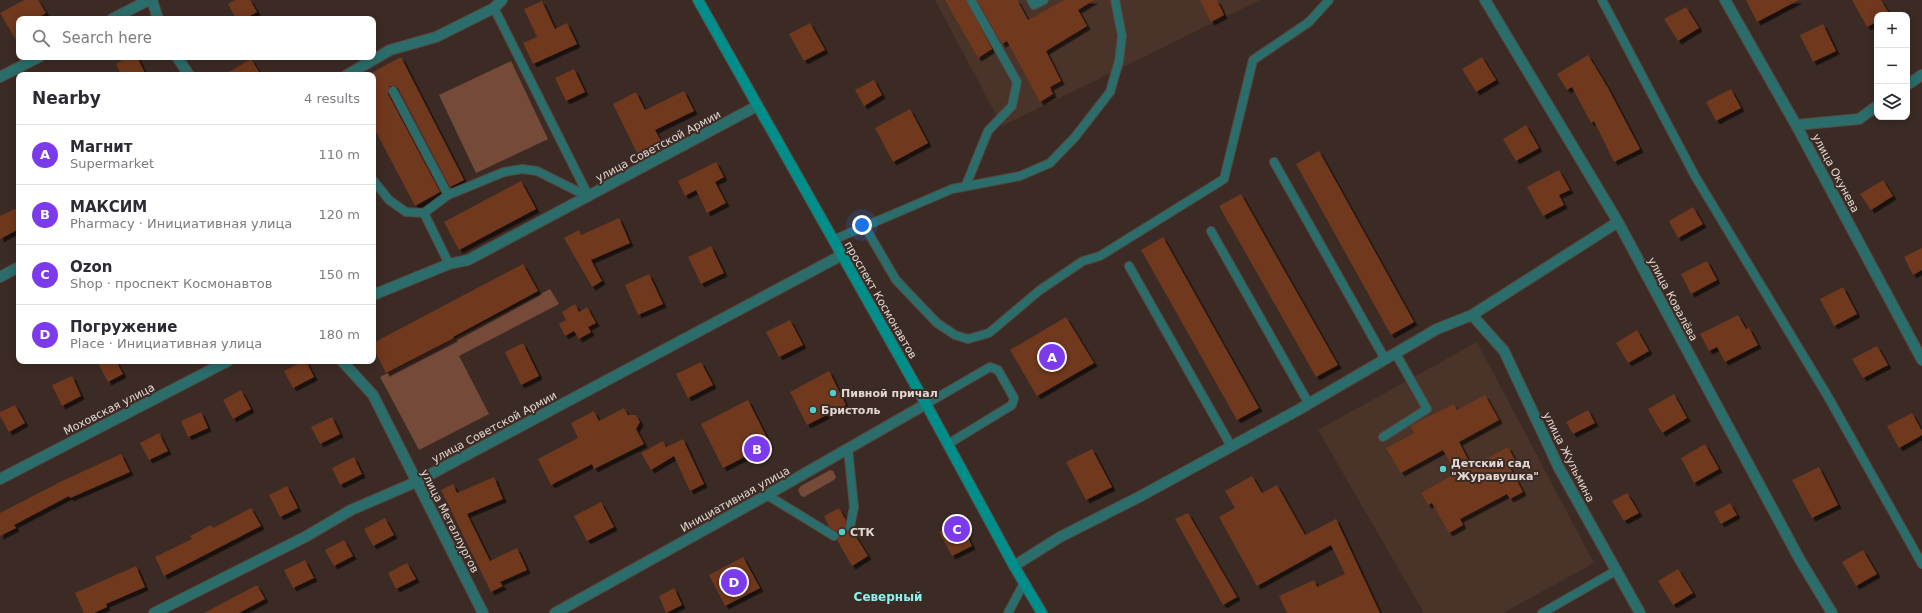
<!DOCTYPE html>
<meta charset="utf-8">
<style>
body{margin:0;font-family:"DejaVu Sans",sans-serif;background:#f7f7f7;color:#2b2b33}
.controls{position:absolute;right:12px;top:12px;display:grid;overflow:hidden;border-radius:8px;box-shadow:0 2px 10px #0003}
.controls button{width:36px;height:36px;display:grid;place-items:center;padding:0;border:0;border-bottom:1px solid #e1e1e2;background:#fff;color:#2b2b33;font:20px sans-serif}
.you{position:absolute;left:862px;top:225px;width:14px;height:14px;margin:-10px;border:3px solid #fff;border-radius:50%;background:#1a73e8;box-shadow:0 0 0 6px #1a73e833}
.badge{display:grid;place-items:center;width:26px;height:26px;border-radius:50%;background:#7c3aed;color:#fff;font-size:13px;font-weight:700}
.pin{position:absolute;translate:-50% -50%;border:2px solid #fff;box-shadow:0 1px 4px #0006}
.list{margin:0;padding:0;list-style:none}
h2{display:flex;justify-content:space-between;align-items:center;height:52px;margin:0;padding:0 16px;font-size:17px}
h2 small{font-size:13px;font-weight:400;color:#7c7c81}
.list li{display:grid;grid-template-columns:26px 1fr auto;gap:12px;align-items:center;box-sizing:border-box;height:60px;padding:0 16px;border-top:1px solid #e1e1e2}
.list b{display:block;font-size:15px;white-space:nowrap}
.list p{margin:0;font-size:13px;white-space:nowrap;color:#7c7c81}
.list em{font-size:13px;font-style:normal;color:#7c7c81}
.icon{flex:none;width:22px;height:22px;fill:none;stroke:currentColor;stroke-width:2;stroke-linecap:round;stroke-linejoin:round}
.map{position:relative;flex:none;width:1922px;height:613px;overflow:hidden}
.search{position:absolute;background:#fff;box-shadow:0 2px 10px #0003;left:16px;top:16px;width:360px;height:44px;display:flex;align-items:center;gap:10px;box-sizing:border-box;padding:0 14px;border-radius:8px;color:#7c7c81;font-size:15px}
.panel{position:absolute;background:#fff;box-shadow:0 2px 10px #0003;left:16px;top:72px;width:360px;height:292px;border-radius:8px}
.map>svg:first-child{display:block}
</style>
<div class="map">
<svg width="1922" height="613" viewBox="0 0 1922 613">
<defs>
<filter id="shadow"><feDropShadow dx="3.5" dy="3.5" stdDeviation="0" flood-color="#0009"/></filter>
</defs>
<rect width="100%" height="100%" fill="#3c2b24"/>
<path fill="#4a3329" d="M935,0H1260L1002,126Z
M1477,342L1594,563L1503,613H1424L1318,430Z"/>
<path fill="#754a39" d="M511,61L548,139L476,173L439,95Z
M550,289L559,304L459,356L489,414L419,450L380,377Z
M830,470L833,471L836,477L834,480L804,497L801,496L798,490L801,486Z"/>
<path fill="#6f371e" filter="url(#shadow)" d="M24,0H38L46,13L36,19H19V45L0,13Z
M235,0H250L257,12L245,19H236L228,4Z
M945,0H966L992,49L978,58Z
M977,0H1017L1028,20L1064,0H1094L1078,10L1087,26L1046,51L1061,81L1050,87L1053,94L1040,102L1007,41L1002,44Z
M1200,0H1217L1224,15L1211,22Z
M1746,0H1799L1757,22Z
M1852,0H1881L1890,15H1877V22L1867,27Z
M542,1L555,29L567,23L577,44L533,64L523,43L537,37L524,9Z
M1686,7L1699,28L1678,41L1664,19Z
M810,23L825,50L804,61L789,34Z
M1823,24L1836,51L1813,62L1800,35Z
M1588,55L1608,88L1640,149L1614,162L1594,121L1591,123L1572,87L1567,90L1557,74Z
M129,57H137L146,75H121L116,64Z
M401,57L464,180L450,187L398,88L394,86H390L388,90V94L440,192L415,206L373,126V72Z
M1482,57L1496,80L1476,92L1462,69Z
M251,59L261,75H224Z
M574,69L585,92L566,101L555,78Z
M874,80L882,95L864,106L855,90Z
M1731,89L1741,108L1716,121L1706,102Z
M684,91L694,111L655,130L661,141L637,153L613,104L636,92L645,110Z
M910,109L928,143L893,162L875,128Z
M1526,125L1539,148L1516,161L1503,139Z
M1319,151L1414,322L1391,335L1296,164Z
M716,162L724,177L715,182L726,203L707,213L696,190L685,196L678,181Z
M1559,170L1570,190L1559,195L1564,205L1543,216L1527,187Z
M1883,180L1893,196L1871,210L1860,194Z
M521,181L536,209L459,250L444,222Z
M1241,194L1338,365L1316,377L1219,206Z
M19,207V229L0,239V216Z
M1693,207L1703,224L1678,238L1669,221Z
M619,218L630,243L591,260L602,281L592,287L564,238L579,230L581,235Z
M1163,237L1259,408L1237,420L1141,250Z
M711,246L724,273L701,284L688,257Z
M1922,248V270L1913,275L1904,257Z
M1707,261L1717,280L1691,294L1681,274Z
M523,264L538,291L453,337L454,338L386,373L373,347V343Z
M649,274L663,304L638,315L625,285Z
M1843,287L1857,314L1834,326L1820,299Z
M575,304L579,312L587,307L596,323L588,327L591,332L579,339L574,331L565,336L559,324L566,320L562,312Z
M1738,315L1746,329L1749,328L1758,345L1725,362L1717,347L1709,351L1700,334Z
M1066,317L1094,363L1037,396L1010,350Z
M790,320L803,345L779,357L766,332Z
M1637,330L1649,351L1628,363L1616,343Z
M523,343L539,376L521,385L505,352Z
M1877,346L1888,365L1863,378L1852,359Z
M97,361H116L123,374L108,382Z
M304,361H306L314,377L293,388L284,371Z
M701,362L713,385L688,398L676,374Z
M829,371L846,405L807,425L790,392Z
M72,376L81,396L62,406L52,385Z
M241,390L251,409L233,419L223,400Z
M1674,394L1687,418L1662,433L1648,409Z
M1485,395L1499,420L1459,442L1472,467L1508,447L1515,460L1508,464L1523,492L1510,499L1507,494L1460,519L1463,525L1449,533L1432,503L1428,505L1421,493L1456,473L1443,450L1401,473L1386,448L1414,433L1410,426L1425,418L1454,404L1457,410Z
M748,400L770,444L723,468L701,424Z
M15,405L25,423L9,432L0,416V412Z
M624,408L628,415H636L640,422L636,429L644,444L594,469L592,464L551,485L538,459L578,438L571,423L594,411L599,421Z
M1588,410L1595,423L1573,434L1566,422Z
M201,412L208,428L188,437L181,421Z
M1912,413L1922,431V435L1899,448L1887,426Z
M332,417L340,434L320,444L311,427Z
M159,433L168,451L149,460L140,443Z
M683,439L704,484L690,491L674,456L651,470L641,453L663,441L666,447Z
M1705,444L1719,469L1694,483L1681,458Z
M1092,449L1112,487L1086,500L1066,462Z
M121,454L130,472L70,498L69,496L14,525L16,528L0,536V513L62,481Z
M354,457L362,474L340,485L332,468Z
M1819,467L1838,505L1812,518L1792,480Z
M1252,476L1262,493L1277,485L1305,535L1336,519L1380,613H1287L1279,596L1314,580L1317,587L1345,574L1331,545L1257,586L1219,517L1235,508L1225,491Z
M494,477L503,499L467,514L490,561L517,548L527,570L500,582L503,586L491,592L441,490L453,484L457,493Z
M287,486L298,508L280,517L269,495Z
M1627,493L1639,513L1624,521L1612,501Z
M601,502L614,527L587,541L574,516Z
M1730,503L1737,515L1721,524L1714,512Z
M251,508L261,526L164,576L155,557L192,539L190,536L211,525L213,528Z
M839,508L846,520L845,529L849,532H853L868,556L852,566L837,540L839,537V533L829,527L824,516Z
M1188,513L1237,597L1223,605L1175,519Z
M385,518L394,535L373,546L364,529Z
M960,521L972,546L952,556L939,532Z
M344,540L353,556L334,566L325,550Z
M1863,550L1877,574L1856,586L1842,562Z
M743,557L760,588L725,606L709,575Z
M305,560L314,578L293,588L284,570Z
M407,563L416,579L396,589L388,573Z
M136,566L145,587L106,604L107,607L94,613H84L75,593Z
M1678,569L1693,593L1673,605L1658,581Z
M257,585L265,599L239,613H204Z
M674,588L682,605L666,613L659,596Z"/>
<g fill="none" stroke-linecap="round" stroke-linejoin="round">
<defs>
<path id="service" d="M1031,0L1034,5L1044,0
M1602,0L1695,176L1827,395L1922,564
M494,8L589,197
M393,91L448,195
M1274,162L1385,359
M373,180L389,200L406,212L424,213L448,195L504,172L522,169L537,171L589,197
M966,185L988,131L1012,106L1017,82L971,0
M424,213L449,264
M865,227L896,280L937,323L955,335L968,339L989,333L1040,290L1083,261L1100,256L1224,179L1253,60L1309,22L1329,0
M1211,231L1309,404
M833,240L952,189L1020,176L1050,163L1075,137L1110,92L1119,61L1122,36L1115,0
M1129,266L1231,446
M926,404L990,367L998,370L1014,398L1012,405L948,444
M1383,437L1427,409L1396,354
M848,449L854,507L850,527
M767,495L834,536
M1008,613L1024,583
M1542,613L1617,570"/>
<path id="minor" d="M152,0L158,19
M1485,0L1618,222L1800,560L1832,613
M1725,0L1796,125L1922,360
M112,19L149,0
M177,57L189,75
M347,75L390,50L436,37L494,8L502,0
M0,77L39,57
M1907,85L1922,75
M1796,125L1859,119L1877,106
M0,277L19,267
M373,295L449,264L468,260L757,106
M1472,315L1504,351L1559,468L1640,613
M342,361L373,395L483,613
M0,479L228,361
M1014,566L1060,537L1139,497L1298,410L1437,329L1472,315L1618,222
M154,613L305,537L351,510L416,482L842,255"/>
<path id="tertiary" d="M555,613L767,495L926,404"/>
<path id="secondary" d="M698,0L926,404L1014,566L1042,613"/>
</defs>
<use href="#service" stroke="#574740" stroke-width="10"/>
<use href="#minor" stroke="#574740" stroke-width="12"/>
<use href="#tertiary" stroke="#574740" stroke-width="12"/>
<use href="#secondary" stroke="#574740" stroke-width="12"/>
<use href="#service" stroke="#2a6d6a" stroke-width="8"/>
<use href="#minor" stroke="#2a6d6a" stroke-width="10"/>
<use href="#tertiary" stroke="#2a6d6a" stroke-width="10"/>
<use href="#secondary" stroke="#008e8b" stroke-width="10"/>
</g>
<g fill="#53cdc9" stroke="#3c2b24" stroke-width="1.5">
<circle cx="833" cy="393" r="4"/>
<circle cx="813" cy="410" r="4"/>
<circle cx="1443" cy="469" r="4"/>
<circle cx="842" cy="532" r="4"/>
</g>
<g text-anchor="middle" stroke-width="4" stroke-linejoin="round" paint-order="stroke">
<g font-size="11" fill="#e3d7d3" stroke="#3c2b24">
<text transform="translate(658 146) rotate(-28)" y="4">улица Советской Армии</text>
<text transform="translate(1836 173) rotate(62)" y="4">улица Окунева</text>
<text transform="translate(1673 299) rotate(62)" y="4">улица Ковалёва</text>
<text transform="translate(881 300) rotate(60)" y="4">проспект Космонавтов</text>
<text transform="translate(109 409) rotate(-27)" y="4">Моховская улица</text>
<text transform="translate(494 427) rotate(-28)" y="4">улица Советской Армии</text>
<text transform="translate(1569 457) rotate(63)" y="4">улица Жульмина</text>
<text transform="translate(735 499) rotate(-29)" y="4">Инициативная улица</text>
<text transform="translate(450 521) rotate(63)" y="4">улица Металлургов</text>
</g>
<g font-size="11" font-weight="bold" fill="#e3d7d3" stroke="#3c2b24" text-anchor="start">
<text x="841" y="397">Пивной причал</text>
<text x="821" y="414">Бристоль</text>
<text x="1451" y="467">Детский сад<tspan x="1451" dy="13">"Журавушка"</tspan></text>
<text x="850" y="536">СТК</text>
</g>
<g font-size="12" font-weight="bold" fill="#89f4ef" stroke="#3c2b24">
<text x="888" y="601">Северный</text>
</g>
</g>
</svg>
<div class="controls">
<button>+</button>
<button>−</button>
<button><svg class="icon" aria-label="layers" viewBox="0 0 24 24"><path d="M12 4l9 5-9 5-9-5zM3 14l9 5 9-5"/></svg></button>
</div>
<div class="you"></div>
<div class="pin badge" style="left:1052px;top:357px">A</div>
<div class="pin badge" style="left:757px;top:449px">B</div>
<div class="pin badge" style="left:957px;top:529px">C</div>
<div class="pin badge" style="left:734px;top:582px">D</div>
<div class="search"><svg class="icon" aria-label="search" viewBox="0 0 24 24"><circle cx="10" cy="10" r="6"/><path d="M15 15l6 6"/></svg>Search here</div>
<section class="panel">
<h2>Nearby<small>4 results</small></h2>
<ul class="list">
<li><span class="badge">A</span><div><b>Магнит</b><p>Supermarket</p></div><em>110 m</em></li>
<li><span class="badge">B</span><div><b>МАКСИМ</b><p>Pharmacy · Инициативная улица</p></div><em>120 m</em></li>
<li><span class="badge">C</span><div><b>Ozon</b><p>Shop · проспект Космонавтов</p></div><em>150 m</em></li>
<li><span class="badge">D</span><div><b>Погружение</b><p>Place · Инициативная улица</p></div><em>180 m</em></li>
</ul>
</section>
</div>
